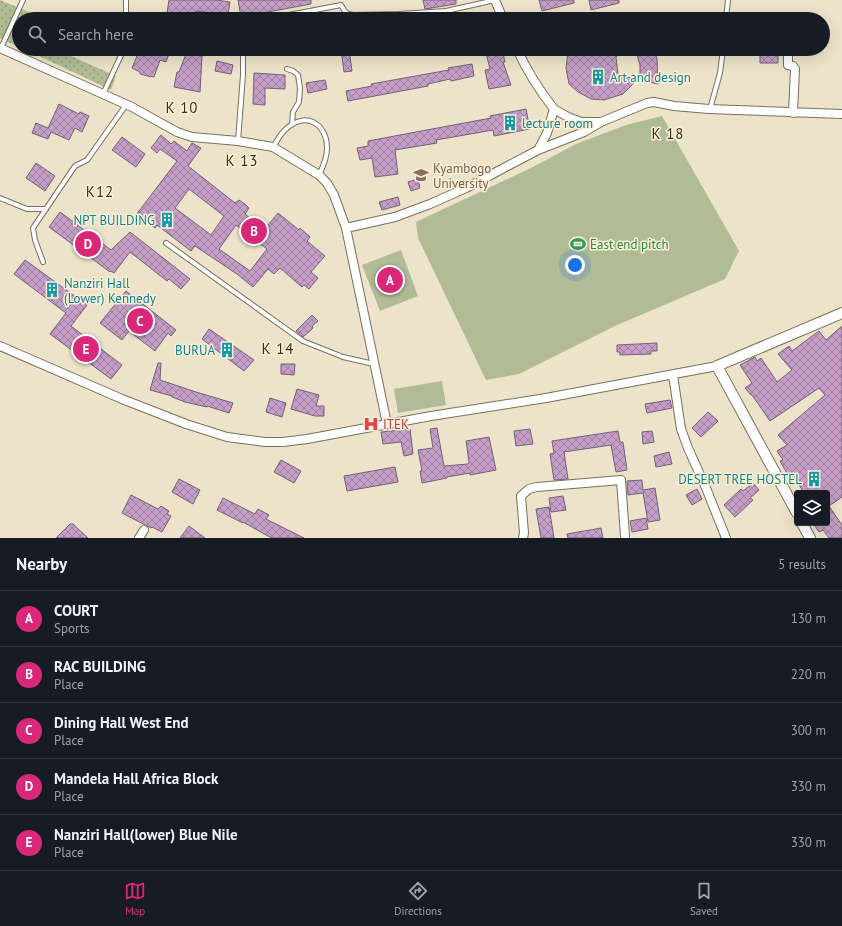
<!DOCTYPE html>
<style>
body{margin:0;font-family:"PT Sans",sans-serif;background:#242831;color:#f1f3f6}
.controls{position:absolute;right:12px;bottom:12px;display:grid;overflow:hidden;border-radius:4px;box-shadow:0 4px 16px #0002}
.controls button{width:36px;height:36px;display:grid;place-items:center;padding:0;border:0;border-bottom:1px solid #363941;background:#171b24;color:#f1f3f6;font:20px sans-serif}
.you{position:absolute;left:575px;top:265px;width:14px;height:14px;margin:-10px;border:3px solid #fff;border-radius:50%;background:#1a73e8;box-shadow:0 0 0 6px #1a73e833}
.badge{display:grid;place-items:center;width:26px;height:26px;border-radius:50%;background:#db2777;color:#fff;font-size:13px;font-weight:700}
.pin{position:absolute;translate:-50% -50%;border:2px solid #fff;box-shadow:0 1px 4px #0006}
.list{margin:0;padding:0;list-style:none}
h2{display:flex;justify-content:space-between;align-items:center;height:52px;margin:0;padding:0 16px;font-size:17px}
h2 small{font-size:13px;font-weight:400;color:#9ea1a6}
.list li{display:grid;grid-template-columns:26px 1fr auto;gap:12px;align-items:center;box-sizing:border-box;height:56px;padding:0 16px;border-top:1px solid #363941}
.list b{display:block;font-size:15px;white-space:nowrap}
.list p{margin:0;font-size:13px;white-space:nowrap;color:#9ea1a6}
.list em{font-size:13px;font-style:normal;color:#9ea1a6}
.icon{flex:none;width:22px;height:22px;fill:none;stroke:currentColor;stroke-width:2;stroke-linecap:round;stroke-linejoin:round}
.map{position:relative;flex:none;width:842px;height:538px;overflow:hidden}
.search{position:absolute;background:#171b24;box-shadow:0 4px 16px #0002;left:12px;right:12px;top:12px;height:44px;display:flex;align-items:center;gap:10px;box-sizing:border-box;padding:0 14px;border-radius:22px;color:#9ea1a6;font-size:15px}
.sheet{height:332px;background:#171b24}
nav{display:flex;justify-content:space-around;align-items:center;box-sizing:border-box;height:56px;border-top:1px solid #363941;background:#171b24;font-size:11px;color:#9ea1a6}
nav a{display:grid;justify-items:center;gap:2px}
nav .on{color:#db2777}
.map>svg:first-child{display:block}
</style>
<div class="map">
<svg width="842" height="538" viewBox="0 0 842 538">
<defs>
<pattern id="park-dots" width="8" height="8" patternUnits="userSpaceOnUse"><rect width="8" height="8" fill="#b1bc97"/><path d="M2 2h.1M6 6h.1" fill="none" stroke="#91997b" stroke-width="1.8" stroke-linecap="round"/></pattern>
<pattern id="building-cross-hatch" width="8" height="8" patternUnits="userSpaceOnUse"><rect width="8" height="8" fill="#c49ec7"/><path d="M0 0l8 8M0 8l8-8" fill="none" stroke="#a081a2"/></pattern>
</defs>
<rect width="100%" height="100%" fill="#ede3ca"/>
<path fill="url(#park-dots)" d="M0,0L29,12L25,19H19V47L0,38Z
M24,49H55L116,76L111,90Z"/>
<path fill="#b1bc97" d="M662,116L739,251L725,279L615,326L519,374L486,380L418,238L416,222L531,168L576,144L626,125Z
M401,250L418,296L380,311L362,265Z
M442,381L446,405L398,413L394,389Z"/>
<path fill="url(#building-cross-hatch)" stroke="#746275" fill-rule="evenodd" d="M169,0H217L230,2L228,15L196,11L195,19H184V16L167,13Z
M238,0H311V4L241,17Z
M423,0H456V4L425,9Z
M539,0H574V3L542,11Z
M589,0H619V3L591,10Z
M127,49H171L166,62L160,60L154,77L151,76V77L140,74V72L132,68L137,56L126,52Z
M341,49H349L352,71L344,72Z
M485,49H502L505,62H503L511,85L489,89L485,70L490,69Z
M569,49H623L616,57L618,74L637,80L623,94L604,100L591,99L578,92L569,84L566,68L568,52Z
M633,49H654L657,59L658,84L640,80V65L637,55Z
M760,49H778V63H760Z
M186,54L202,56L200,92L174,87L177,72H179Z
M217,61L233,65L231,74L215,71Z
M472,64L474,76L451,81L450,79L428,84V86L348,101L346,91L372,86L371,84L449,70L448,68Z
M254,73L285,75V89L265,88V105L253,104Z
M325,80L327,89L308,93L306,83Z
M59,104L79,114L80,112L89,116L82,132L75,128L69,140L51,132L48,139L32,133L36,123L48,128Z
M526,109L530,129L494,136L493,130L436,140L437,143L395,150L398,174L375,177L372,158L360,160L357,148L368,146V141L491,118L490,116Z
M161,135L171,144L174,141L187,151L192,143L201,148L188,166L235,203L239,200L246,205L249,208L245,214L264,230L278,213L299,230L300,228L310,237L307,241L325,256L311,272L318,278L309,289L304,285L302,287L280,268L274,274L268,269L253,287L237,274L195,246L191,251L157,225L155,228L136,215L177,161L160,149L157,153L151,148ZM189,189L224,216L211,235L175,208ZM236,225L267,249L250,271L219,249Z
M122,137L145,154L136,167L112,150Z
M36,163L55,176L45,191L26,178Z
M418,179L420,188L411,191L408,182Z
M398,197L400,205L382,210L379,202Z
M60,212L111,250L130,232L190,279L181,289L169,279L167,281L130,252L114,273L111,271L110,272L49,227Z
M25,260L87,305L71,326L122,365L111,379L50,334L66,313L14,274Z
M126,291L176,330L171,336L168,333L155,351L129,331L122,340L100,323Z
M312,315L318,321L312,326L313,328L303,337L296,331Z
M842,326V497L829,506L842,525V538H829L823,530L819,532L813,523H827V493H804L793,475L789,477L780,461L783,460L777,451L787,445L778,435L825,395L819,388L770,421L752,395H751L745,388L752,383L740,365L755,357L757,361L761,358L777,382L792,370L778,354L789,346L792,351L819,331L826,340Z
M209,329L254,360L244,371L202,339Z
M657,343V351H651V354L620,355V352H617V345Z
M158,363H161L160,380L196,392L233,403L229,413L207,406V407L185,402L172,397V396L150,390Z
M281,364H295L294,375L281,374Z
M297,389L319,395L316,406H324V416H315L291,409Z
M270,398L286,403L282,417L266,412Z
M670,400L672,408L647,413L645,404Z
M708,412L718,421L701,437L692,428Z
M437,428L444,466L468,464L469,462L466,441L489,437L496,470L470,475V473L447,477V478L422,483L420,471H422L418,450L433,448L430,429Z
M410,429L413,454L404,456L401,442L383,444L381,432Z
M530,429L533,444L516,446L514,431Z
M618,431L620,442H623L627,470L616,472L611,445L564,452L568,479L554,480L550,454L554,453L552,441Z
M652,431L654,442L643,444L642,432Z
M669,452L672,464L656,467L654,456Z
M281,460L301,471L294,483L274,472Z
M395,467L398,482L347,491L344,476Z
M179,479L200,490L193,504L172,492Z
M642,480L643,490L655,488L660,520L648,522L643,493L628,495L627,481Z
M753,483L759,490L750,498L753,500L735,517L724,505L741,489L743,491Z
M697,489L702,499L692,505L686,495Z
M131,495L158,509L161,506L169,511L167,514L171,516L162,532L152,527L151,528L122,513Z
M563,496L566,510L551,512L549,498Z
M223,498L255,514L258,509L269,515L266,519L304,538H272L266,535L243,522V523L217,510Z
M549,507L554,538H541L536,509Z
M646,518L648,529L632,532L630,521Z
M70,524H73L88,538H56Z
M189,526L205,538H180Z
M601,528L603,538H568L567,534Z"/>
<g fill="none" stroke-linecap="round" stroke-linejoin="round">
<defs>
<path id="service" d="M126,0V19
M268,19L341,5L346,13L353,15L399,14L446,11L495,0
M726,19L728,0
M1,48L23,0
M287,69L293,71L298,75L300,88L299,102L293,112L292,124
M103,94L124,49
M710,109L720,73L723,49
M238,141L243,75V49
M273,147C277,141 280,134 286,129C305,111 327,123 327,148C327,157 323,167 319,175
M0,198L27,209H46
M166,243L303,341L343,357L374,364
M43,262L35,240L33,228L75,166L87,160L126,105"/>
<path id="minor" d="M495,0L503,19
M0,48L132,107L177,132L192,137L238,141L273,147L319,175L327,183L334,195L346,228L387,424
M788,49V65L793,66L795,69L793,113
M554,109L568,117L581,122H601L647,103L654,102L674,106L709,109L842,114
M538,150L584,132L601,122
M346,228L395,217L430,204L466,188L538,150L547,133L554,109C539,90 527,71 517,49
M0,346L122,399L186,424L227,437L265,442H283L307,439L431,416L546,398L717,366
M673,375L681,429L688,448L706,488L726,538
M139,538L144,530
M523,538L524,533L521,496L529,489L537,487L621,480L625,536"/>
<path id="tertiary" d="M797,513L717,366L842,313
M802,523L810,538"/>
</defs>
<use href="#service" stroke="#797059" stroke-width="6"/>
<use href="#minor" stroke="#797059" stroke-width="10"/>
<use href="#tertiary" stroke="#797059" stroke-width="12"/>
<use href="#service" stroke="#fff" stroke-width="4"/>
<use href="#minor" stroke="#fff" stroke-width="8"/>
<use href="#tertiary" stroke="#fff" stroke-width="10"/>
</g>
<defs>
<symbol id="building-bare" viewBox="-9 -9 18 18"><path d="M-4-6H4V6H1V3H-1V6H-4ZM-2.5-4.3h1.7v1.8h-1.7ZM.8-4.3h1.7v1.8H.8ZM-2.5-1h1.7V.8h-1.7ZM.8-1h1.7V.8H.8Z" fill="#0f9aa8" stroke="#fbf0d6" stroke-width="2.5" paint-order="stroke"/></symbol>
<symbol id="university-bare" viewBox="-9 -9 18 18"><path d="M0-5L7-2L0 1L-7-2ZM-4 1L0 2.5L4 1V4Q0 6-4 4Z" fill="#8d6e63" stroke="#fbf0d6" stroke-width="2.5" paint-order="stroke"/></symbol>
<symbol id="stadium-bare" viewBox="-9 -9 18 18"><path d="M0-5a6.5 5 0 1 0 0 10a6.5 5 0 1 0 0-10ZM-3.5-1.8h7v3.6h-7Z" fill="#2e9e5b" stroke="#fbf0d6" stroke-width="2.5" paint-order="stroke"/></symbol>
<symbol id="hospital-bare" viewBox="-9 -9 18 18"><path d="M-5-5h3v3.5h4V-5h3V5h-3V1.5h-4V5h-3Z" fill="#e0444e" stroke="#fbf0d6" stroke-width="2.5" paint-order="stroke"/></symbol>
</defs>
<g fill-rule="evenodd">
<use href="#building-bare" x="587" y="66" width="22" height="22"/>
<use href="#building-bare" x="499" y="112" width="22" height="22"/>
<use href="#university-bare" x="410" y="164" width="22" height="22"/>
<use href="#building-bare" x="156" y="209" width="22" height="22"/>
<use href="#stadium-bare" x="567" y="233" width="22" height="22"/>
<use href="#building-bare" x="41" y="279" width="22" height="22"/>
<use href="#building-bare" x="216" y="339" width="22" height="22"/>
<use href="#hospital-bare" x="360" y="413" width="22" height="22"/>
<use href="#building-bare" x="803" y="468" width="22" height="22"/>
</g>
<g text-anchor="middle" stroke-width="3" stroke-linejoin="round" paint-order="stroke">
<g font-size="13" fill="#0d838f" stroke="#fbf0d6" text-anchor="start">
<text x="610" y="82">Art and design</text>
<text x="522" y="128">lecture room</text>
<text x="155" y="225" text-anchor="end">NPT BUILDING</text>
<text x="64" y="288">Nanziri Hall<tspan x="64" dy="15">(Lower) Kennedy</tspan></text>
<text x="215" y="355" text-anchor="end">BURUA</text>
<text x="802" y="484" text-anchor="end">DESERT TREE HOSTEL</text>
</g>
<g font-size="13" fill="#785e54" stroke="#fbf0d6" text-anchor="start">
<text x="433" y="173">Kyambogo<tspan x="433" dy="15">University</tspan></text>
</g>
<g font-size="13" fill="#27864d" stroke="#fbf0d6" text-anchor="start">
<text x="590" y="249">East end pitch</text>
</g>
<g font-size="13" fill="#be3a42" stroke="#fbf0d6" text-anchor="start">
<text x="383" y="429">ITEK</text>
</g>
<g font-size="15" letter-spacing="1" fill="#3a321d" stroke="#fbf0d6">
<text x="182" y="113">K 10</text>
<text x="668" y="139">K 18</text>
<text x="242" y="166">K 13</text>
<text x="100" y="197">K12</text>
<text x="278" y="354">K 14</text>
</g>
</g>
</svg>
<div class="controls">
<button><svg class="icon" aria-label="layers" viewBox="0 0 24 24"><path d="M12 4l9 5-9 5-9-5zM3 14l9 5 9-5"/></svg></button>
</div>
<div class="you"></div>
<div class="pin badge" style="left:390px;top:280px">A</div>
<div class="pin badge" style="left:254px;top:231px">B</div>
<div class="pin badge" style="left:140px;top:321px">C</div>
<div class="pin badge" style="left:88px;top:244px">D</div>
<div class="pin badge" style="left:86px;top:349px">E</div>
<div class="search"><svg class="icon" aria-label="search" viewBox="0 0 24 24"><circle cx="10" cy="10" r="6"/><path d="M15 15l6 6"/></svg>Search here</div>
</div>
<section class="sheet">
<h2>Nearby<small>5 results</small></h2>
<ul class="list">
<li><span class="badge">A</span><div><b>COURT</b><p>Sports</p></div><em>130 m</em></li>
<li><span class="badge">B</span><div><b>RAC BUILDING</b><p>Place</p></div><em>220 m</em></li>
<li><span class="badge">C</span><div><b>Dining Hall West End</b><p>Place</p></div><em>300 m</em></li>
<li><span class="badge">D</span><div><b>Mandela Hall Africa Block</b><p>Place</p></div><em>330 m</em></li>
<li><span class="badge">E</span><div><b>Nanziri Hall(lower) Blue Nile</b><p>Place</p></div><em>330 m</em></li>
</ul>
</section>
<nav>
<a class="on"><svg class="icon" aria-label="map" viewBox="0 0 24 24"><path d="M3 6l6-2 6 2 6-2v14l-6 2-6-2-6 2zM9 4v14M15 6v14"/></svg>Map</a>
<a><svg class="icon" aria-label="directions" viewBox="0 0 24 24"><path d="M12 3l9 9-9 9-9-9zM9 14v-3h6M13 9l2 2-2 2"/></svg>Directions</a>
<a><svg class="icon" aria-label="saved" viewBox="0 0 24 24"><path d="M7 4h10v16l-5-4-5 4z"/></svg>Saved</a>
</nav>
